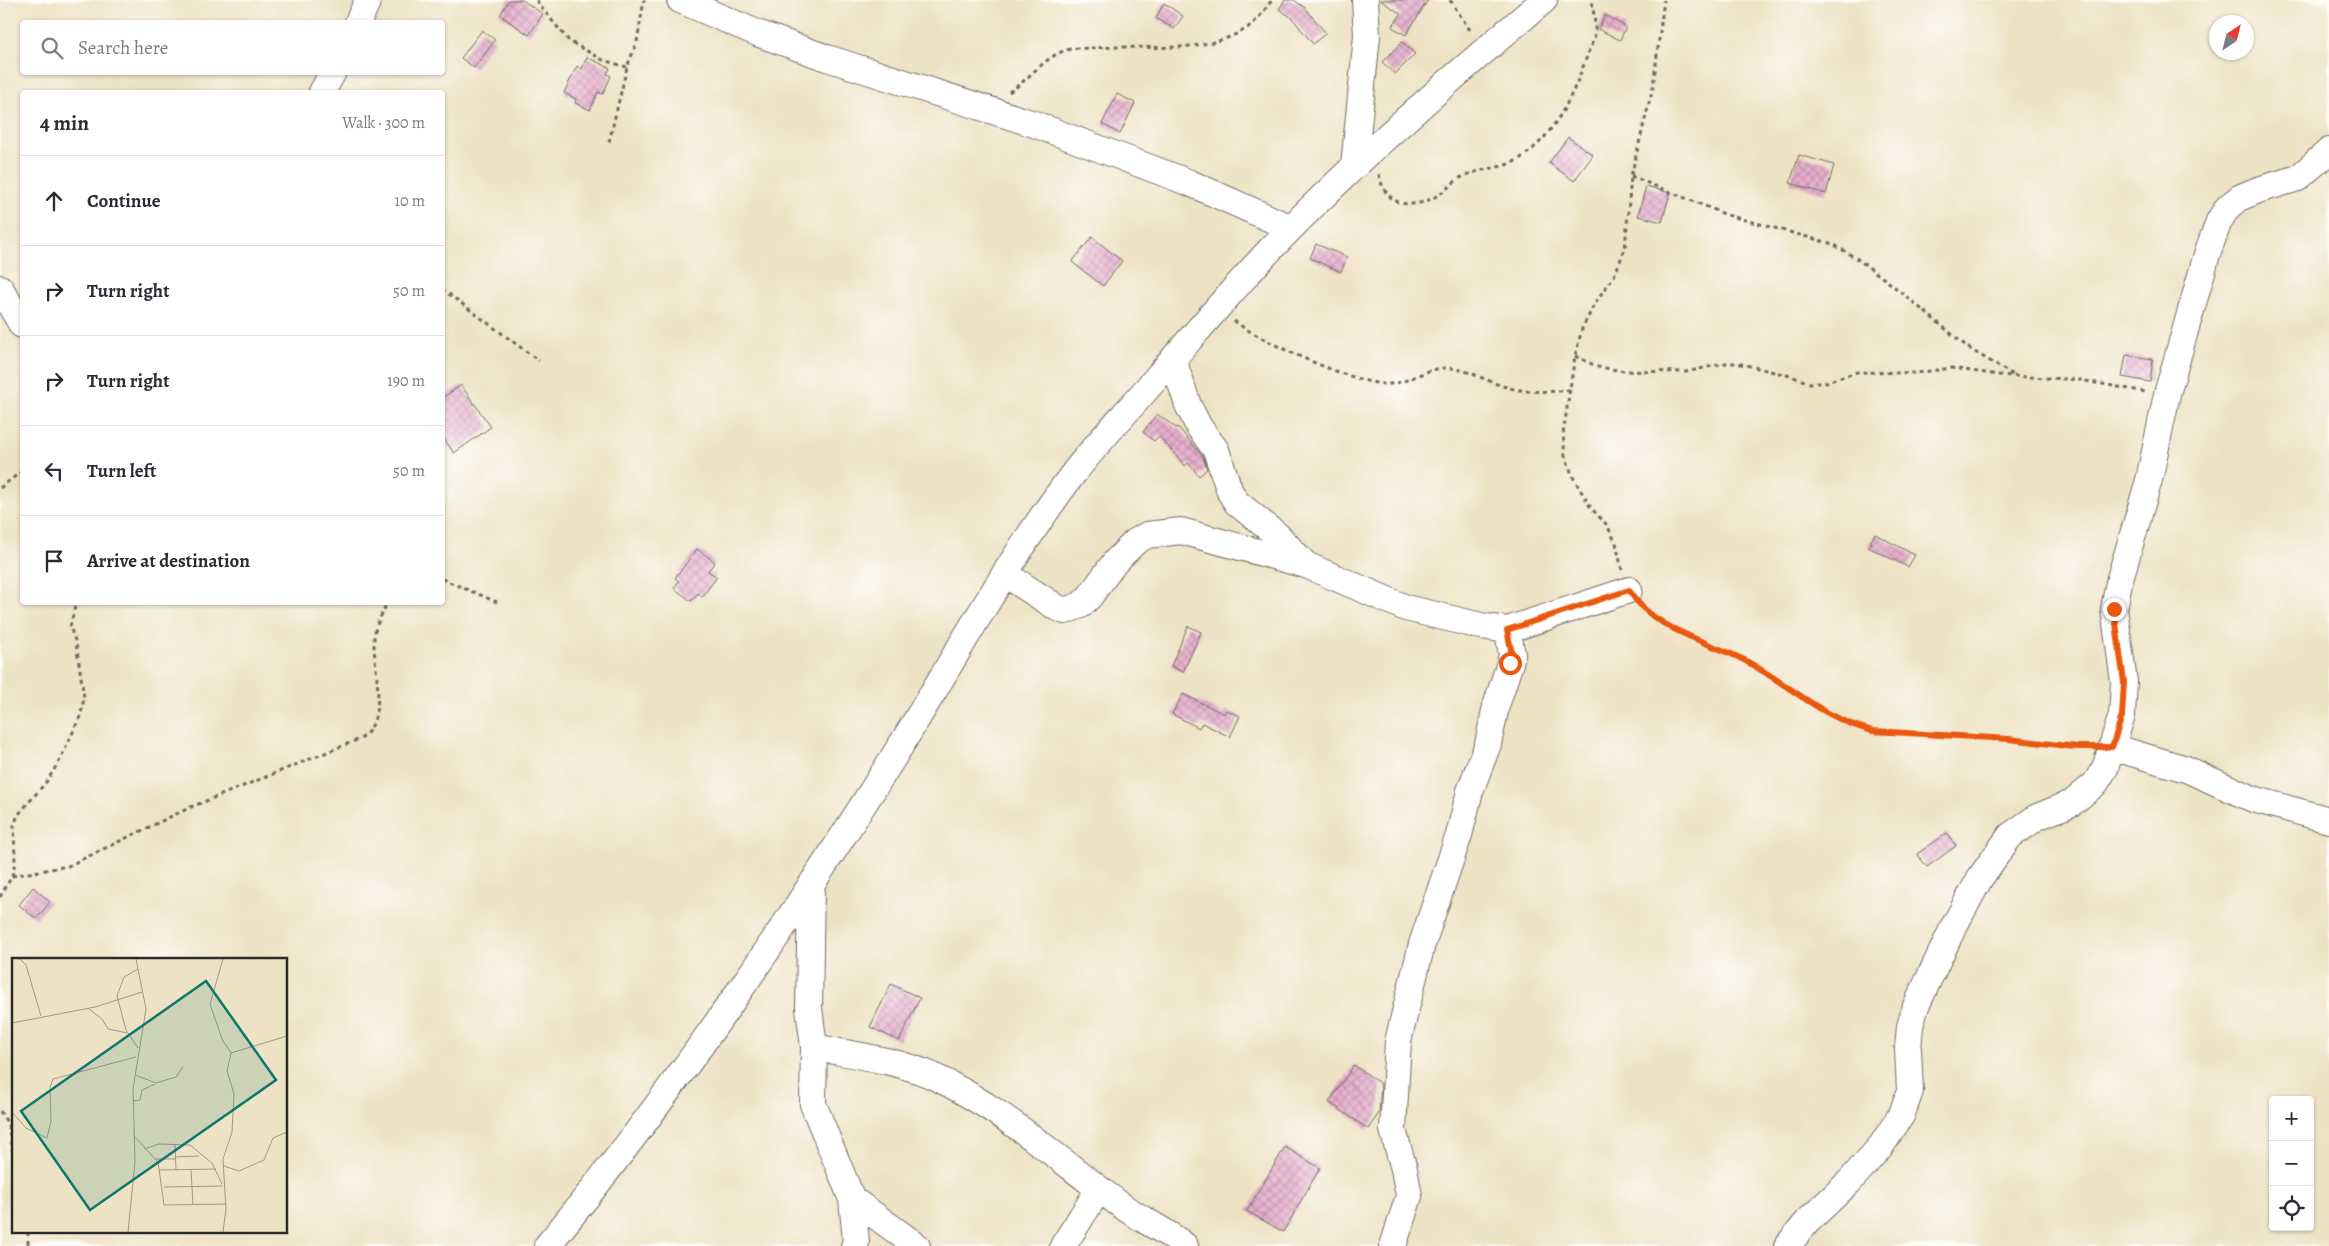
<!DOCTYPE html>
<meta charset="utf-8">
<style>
body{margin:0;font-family:Alegreya,serif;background:#f2f2f3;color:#2b2b33}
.controls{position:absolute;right:15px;bottom:15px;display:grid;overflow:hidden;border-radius:5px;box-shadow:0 1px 4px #0004}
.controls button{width:45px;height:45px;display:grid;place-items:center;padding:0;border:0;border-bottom:1px solid #e1e1e2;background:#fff;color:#2b2b33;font:25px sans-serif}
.compass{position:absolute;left:2209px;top:15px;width:45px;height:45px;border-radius:50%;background:#fff;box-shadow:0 1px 4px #0004;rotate:35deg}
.stop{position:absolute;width:15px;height:15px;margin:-11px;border:4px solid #ea580c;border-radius:50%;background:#fff}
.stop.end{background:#ea580c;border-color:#fff;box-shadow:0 1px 5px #0008}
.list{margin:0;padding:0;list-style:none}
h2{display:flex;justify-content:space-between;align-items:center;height:65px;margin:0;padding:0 20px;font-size:21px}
h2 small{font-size:16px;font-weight:400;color:#7c7c81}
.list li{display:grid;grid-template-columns:32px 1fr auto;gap:15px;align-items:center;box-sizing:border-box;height:90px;padding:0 20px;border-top:1px solid #e1e1e2}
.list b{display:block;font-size:19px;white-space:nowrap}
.list em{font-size:16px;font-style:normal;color:#7c7c81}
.icon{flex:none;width:28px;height:28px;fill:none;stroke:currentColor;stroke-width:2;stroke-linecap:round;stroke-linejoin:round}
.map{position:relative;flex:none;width:2329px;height:1246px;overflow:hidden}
.search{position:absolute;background:#fff;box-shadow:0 1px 4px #0004;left:20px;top:20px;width:425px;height:55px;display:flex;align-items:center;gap:12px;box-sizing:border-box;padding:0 18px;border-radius:5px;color:#7c7c81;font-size:19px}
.panel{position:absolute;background:#fff;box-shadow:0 1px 4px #0004;left:20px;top:90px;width:425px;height:515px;border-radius:5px}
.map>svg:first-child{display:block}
</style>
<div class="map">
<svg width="2329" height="1246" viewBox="0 0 2329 1246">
<defs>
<pattern id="building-cross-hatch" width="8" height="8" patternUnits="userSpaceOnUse" patternTransform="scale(1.25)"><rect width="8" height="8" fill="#e7afce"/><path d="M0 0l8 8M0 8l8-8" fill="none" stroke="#bb8fa7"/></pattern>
</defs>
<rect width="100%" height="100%" fill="#fdfcf7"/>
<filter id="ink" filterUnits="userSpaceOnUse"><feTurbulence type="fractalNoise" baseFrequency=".02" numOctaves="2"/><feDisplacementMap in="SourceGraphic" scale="10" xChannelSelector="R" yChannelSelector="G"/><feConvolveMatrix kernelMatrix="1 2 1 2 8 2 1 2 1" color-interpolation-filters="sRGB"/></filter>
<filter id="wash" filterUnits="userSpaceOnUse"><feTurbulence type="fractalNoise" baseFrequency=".0096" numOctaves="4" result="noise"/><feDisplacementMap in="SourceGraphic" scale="20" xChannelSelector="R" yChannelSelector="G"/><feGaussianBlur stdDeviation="1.12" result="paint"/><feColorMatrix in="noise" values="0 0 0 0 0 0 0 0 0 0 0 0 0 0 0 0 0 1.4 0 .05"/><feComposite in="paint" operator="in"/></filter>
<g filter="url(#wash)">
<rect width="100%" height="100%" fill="#eee2c4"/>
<g id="blocks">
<path fill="url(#building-cross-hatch)" d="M509,0H522L543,14L529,35L500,15Z
M1285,0H1294L1304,7L1326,33L1313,44L1292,18L1279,9Z
M1380,0H1428L1406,35L1392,27L1401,14Z
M1164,3L1183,16L1174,29L1156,18Z
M1605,15L1626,27L1620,40L1598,29Z
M482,30L495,40L474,68L461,58Z
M1402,42L1415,54L1395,74L1382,62Z
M587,57L610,68L607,74L611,76L603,94L598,92L590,110L575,103L576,99L564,93L577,66L582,69Z
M1117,94L1135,103L1120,134L1102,124Z
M1568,137L1593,155L1574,181L1549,163Z
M1799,155L1834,165L1826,194L1790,183Z
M1646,186L1670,193L1662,222L1638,216Z
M1092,237L1122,261L1103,286L1072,262Z
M1316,244L1347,257L1341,272L1310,258Z
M2126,355L2153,359L2150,382L2122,377Z
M461,385L491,427L454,453L442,436V398Z
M1157,414L1176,428L1178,427L1203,457L1207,469L1199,476L1188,463L1185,466L1159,436L1154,441L1143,432Z
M1875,534L1915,555L1908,567L1868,547Z
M697,549L715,562L708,571L717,577L702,597L698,593L691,601L674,588L679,581L675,578Z
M1188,626L1201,632L1183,672L1171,666Z
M1183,694L1224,714L1226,710L1240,716L1230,737L1202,723L1199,728L1172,714Z
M1947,833L1956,846L1927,867L1917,854Z
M33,887L50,902L36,919L19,905Z
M891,984L920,998L899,1041L870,1027Z
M1354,1065L1381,1084L1379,1113L1368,1129L1329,1102Z
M1285,1147L1320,1168L1283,1232L1247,1211Z"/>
</g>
</g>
<g filter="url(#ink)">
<use href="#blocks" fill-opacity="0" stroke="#6f6b61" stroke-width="1"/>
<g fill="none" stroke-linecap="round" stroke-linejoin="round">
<defs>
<path id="minor" d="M680,0L757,33L827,58L1034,124L1190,183L1291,228
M358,22L368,0
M322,92L333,72
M1354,166L1367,36L1365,0
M0,288L22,325
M1173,359L1188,405L1199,427L1216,450L1230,492L1237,503L1277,535L1306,565L1406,608L1481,626L1507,630L1629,590
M1005,574L1056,607L1065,611L1081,605L1090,596L1115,562L1135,542L1147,535L1181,531L1306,565
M2112,747L2186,769L2253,799L2329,820
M811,886L809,1008L814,1047L813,1104L852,1199L856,1242L854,1246
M814,1047C853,1055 896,1060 933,1076C1000,1107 1058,1159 1118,1203C1139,1219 1164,1229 1185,1246
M852,1199L917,1246
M547,1246C675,1091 789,923 896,753C954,660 1007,561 1073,474C1099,440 1130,409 1158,376C1202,326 1245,274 1292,227C1372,146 1458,73 1544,0
M1063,1246L1099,1189
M1393,1246L1409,1196L1404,1169L1393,1130L1398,1041L1422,944L1459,835L1470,791L1488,744L1496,706L1510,663L1512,654L1507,630
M1787,1246L1808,1221L1849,1182L1881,1146L1902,1114L1910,1091L1908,1049L1910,1026L1916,1006L1953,928L1980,878L2010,836L2037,817L2072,803L2095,784L2105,768L2122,715L2124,682L2114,609L2119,582L2149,480L2167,394L2208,251L2219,221L2228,207L2239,198L2258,190L2298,178L2329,151"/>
</defs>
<use href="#minor" stroke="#6f6b61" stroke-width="28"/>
<path stroke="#6f6b61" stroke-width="3" stroke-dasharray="4 4" stroke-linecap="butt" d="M537,0L540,6L569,41L603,60L627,67
M1450,0L1472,33
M1009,92C1030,79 1045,55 1070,49C1078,47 1086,49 1093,48C1142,44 1199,56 1244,30C1256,23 1264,11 1272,0
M609,142L627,67L637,42L644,0
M1379,174C1385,208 1414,211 1440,194C1448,188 1455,180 1464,176C1481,168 1503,169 1519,159C1554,138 1574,93 1587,56C1589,49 1594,41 1595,34C1596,24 1593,11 1592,0
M1631,176L1727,215L1833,244L1859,260L1891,284L1970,349L2013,375
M442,289L539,361
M1234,321C1260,341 1353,383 1385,384C1406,385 1423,369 1444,368C1465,367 1485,381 1506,387C1527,393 1548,392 1570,390
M1575,356L1598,367L1624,371L1686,372L1726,363H1737L1791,376L1810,383H1823L1857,372L1917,373L1951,368L1999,375L2080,380L2146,392
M0,488L22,471
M1622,570L1616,543L1607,525L1591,508L1574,479L1565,456L1563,434L1575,356L1582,329L1595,303L1614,276L1625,249L1631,176L1653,87L1664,0
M442,579L497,602
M1641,606C1663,630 1713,646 1742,659C1752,663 1760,670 1769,676C1802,697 1834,722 1873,731L2009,739L2088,747
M12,876L68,866L191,807L362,738C389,716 373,669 374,639C374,626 383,614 387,602
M0,897L12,876L15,862L14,825L18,815L47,781L60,760L81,715L84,697L76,643L70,627L76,602
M0,1111L8,1124L14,1159
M28,1232V1246"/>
<use href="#minor" stroke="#fff" stroke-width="26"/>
</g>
</g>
<g fill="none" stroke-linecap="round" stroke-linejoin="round" filter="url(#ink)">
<path stroke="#ea580c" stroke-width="6" d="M1510,663L1512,654L1507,630L1629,590C1652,630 1706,640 1744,660C1788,683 1824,720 1873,731L2009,739L2075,747H2112L2122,716L2124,682L2114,609"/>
</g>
<g transform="translate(12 958)">
<rect width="275" height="275" fill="#eee2c4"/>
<path fill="none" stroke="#a09987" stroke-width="1" d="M8,1L14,7L29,58M76,50L90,61L96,71L115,75M0,65L83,49L130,34M126,90L114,72L105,38L112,19L126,11M219,95L275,78M123,117L144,125L164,119L171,109M121,143L128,142L130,132L143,126M0,154L14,170L35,180L39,163L38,129L41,121L124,99M123,179L146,204L152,247L214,246M163,186L164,212M132,191L147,186L178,187L200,205L210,226M163,199L187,198M144,201H163M212,208L227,213L252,202L261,180L275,174M147,212L204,211M179,212L181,247M152,229L211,228M116,274L123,204L121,131L134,51L124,1M211,274L214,251L211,201L220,174L222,136L215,113L219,95L210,81L198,46L211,1"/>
<path fill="#0f766e" fill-opacity="0.15" stroke="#0f766e" stroke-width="2.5" d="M194,23L264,122L78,252L9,153Z"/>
<rect width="275" height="275" fill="none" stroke="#2b2b2b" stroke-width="2.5"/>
</g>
</svg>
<div class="controls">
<button>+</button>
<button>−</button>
<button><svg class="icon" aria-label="locate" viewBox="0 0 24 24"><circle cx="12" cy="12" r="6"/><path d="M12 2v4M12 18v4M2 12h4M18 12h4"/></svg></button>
</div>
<svg class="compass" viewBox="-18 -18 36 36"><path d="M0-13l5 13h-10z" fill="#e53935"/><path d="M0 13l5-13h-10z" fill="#7c7c81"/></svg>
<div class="stop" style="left:1510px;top:663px"></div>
<div class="stop end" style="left:2114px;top:609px"></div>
<div class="search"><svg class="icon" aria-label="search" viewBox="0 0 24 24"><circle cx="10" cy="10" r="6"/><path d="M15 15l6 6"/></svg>Search here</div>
<section class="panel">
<h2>4 min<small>Walk · 300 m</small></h2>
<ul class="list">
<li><svg class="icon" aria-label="ahead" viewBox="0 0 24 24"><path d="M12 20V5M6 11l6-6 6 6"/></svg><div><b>Continue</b></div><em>10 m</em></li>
<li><svg class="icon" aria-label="right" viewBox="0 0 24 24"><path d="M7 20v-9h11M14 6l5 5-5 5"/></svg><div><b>Turn right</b></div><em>50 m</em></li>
<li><svg class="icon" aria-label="right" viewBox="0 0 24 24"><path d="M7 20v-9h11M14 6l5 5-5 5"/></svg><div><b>Turn right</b></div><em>190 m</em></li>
<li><svg class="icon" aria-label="left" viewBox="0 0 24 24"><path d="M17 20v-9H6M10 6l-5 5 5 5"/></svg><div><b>Turn left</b></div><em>50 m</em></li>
<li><svg class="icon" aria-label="arrive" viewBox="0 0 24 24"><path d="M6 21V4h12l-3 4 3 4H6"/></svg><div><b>Arrive at destination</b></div></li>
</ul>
</section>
</div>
